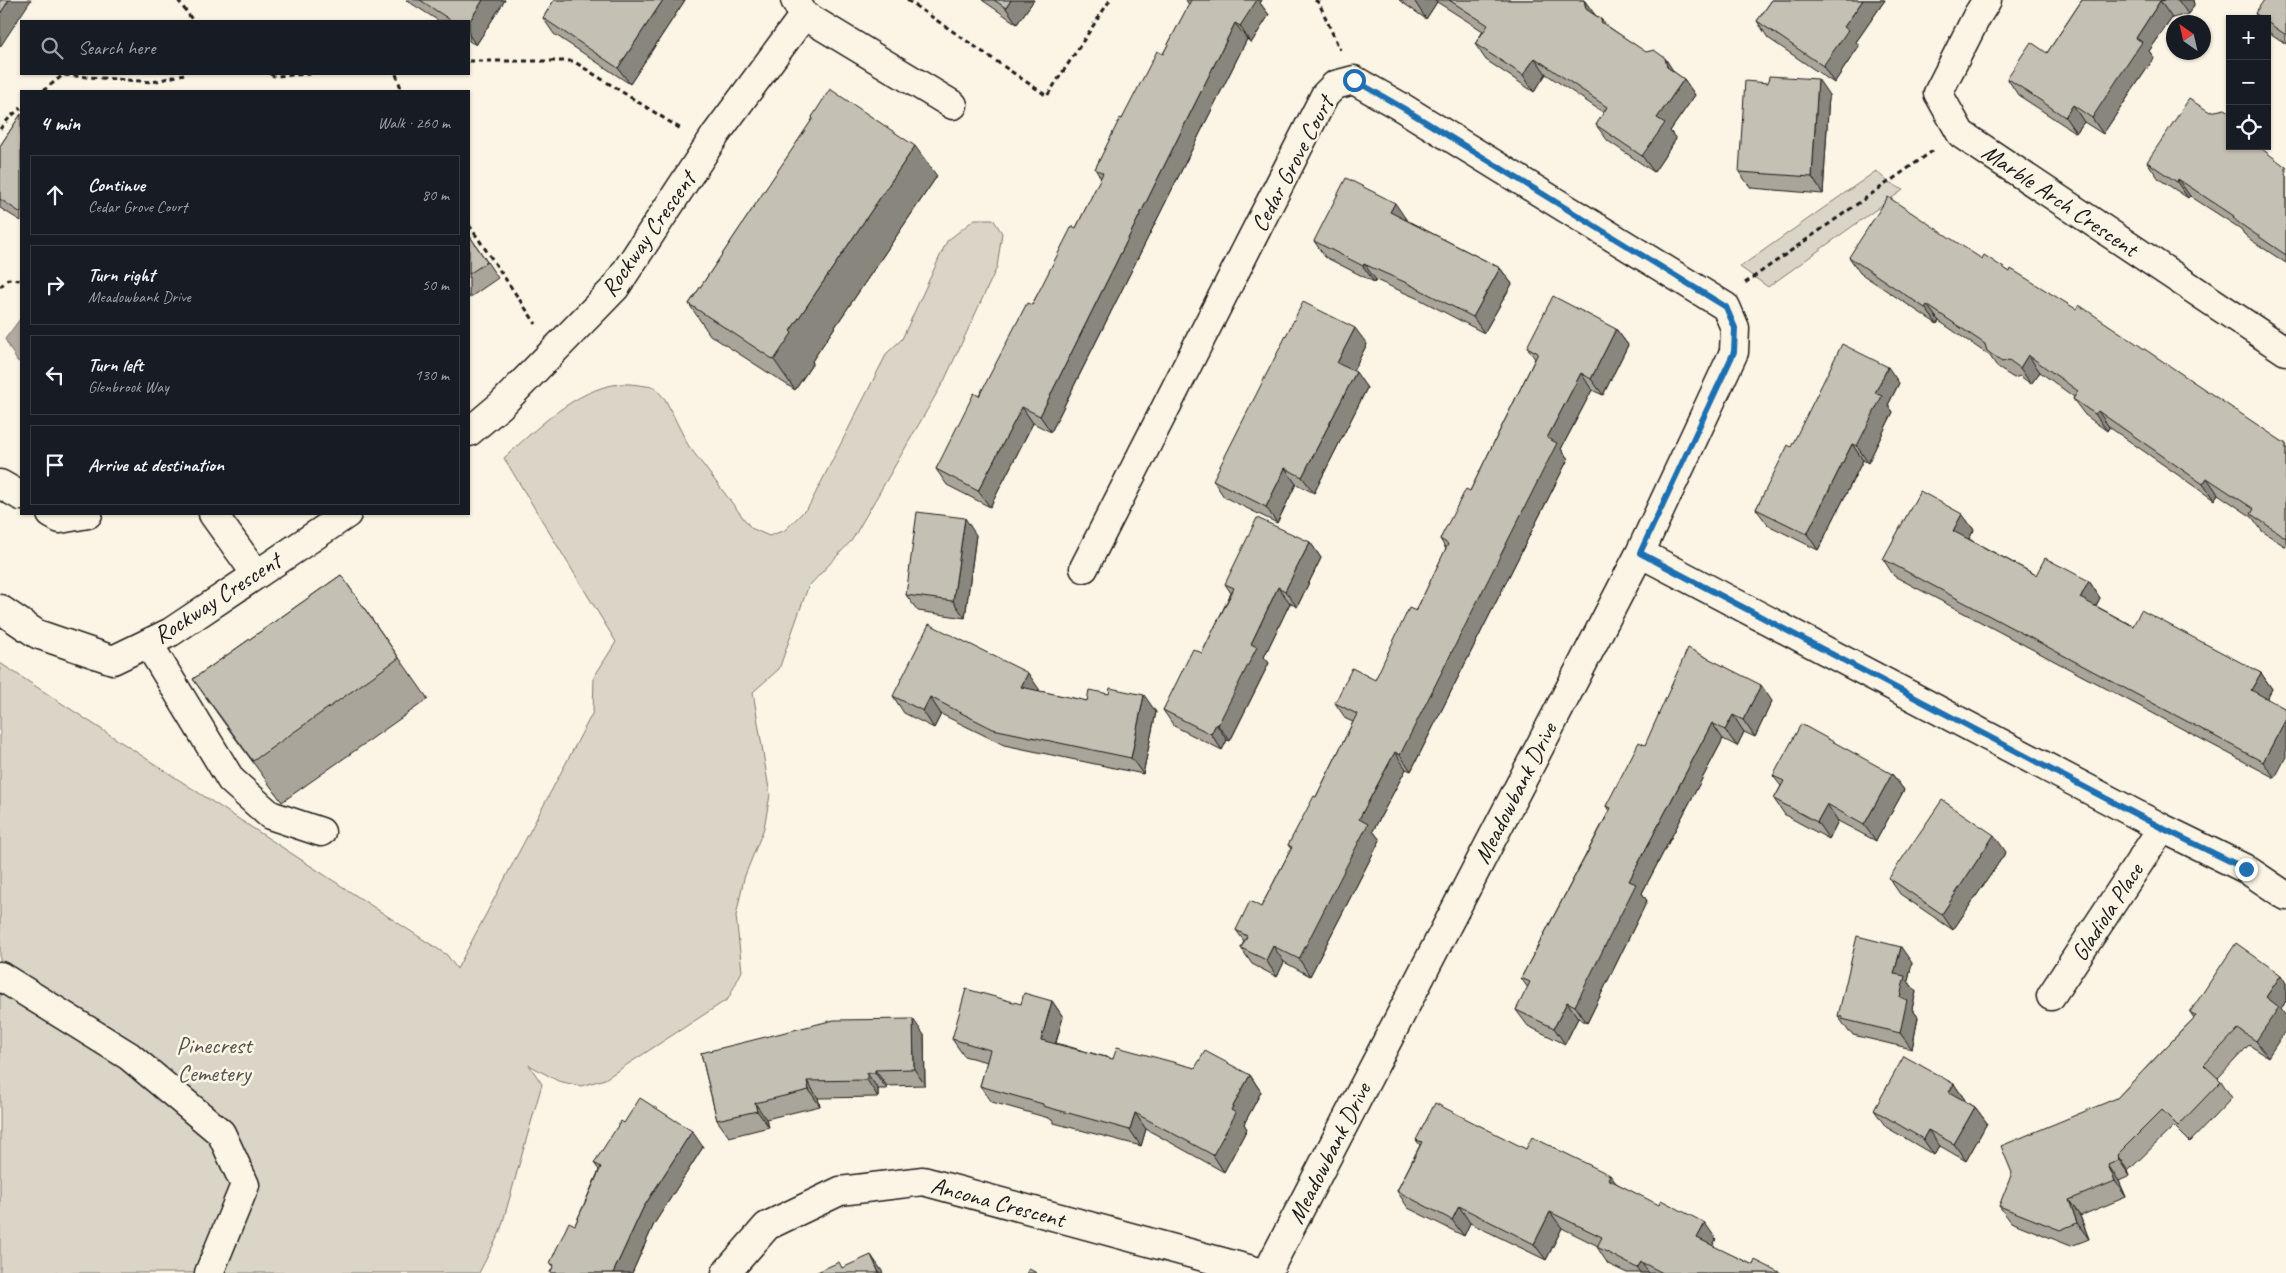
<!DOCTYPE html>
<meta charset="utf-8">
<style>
body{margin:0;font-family:Caveat,sans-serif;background:#242831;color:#f1f3f6}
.controls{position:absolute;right:15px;top:15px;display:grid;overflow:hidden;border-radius:0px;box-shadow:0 1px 4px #0004}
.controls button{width:45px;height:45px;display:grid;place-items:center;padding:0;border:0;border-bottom:1px solid #363941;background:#171b24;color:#f1f3f6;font:25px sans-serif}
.compass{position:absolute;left:2166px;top:15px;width:45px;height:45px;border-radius:50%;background:#171b24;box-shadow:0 1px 4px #0004;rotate:326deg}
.stop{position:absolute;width:15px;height:15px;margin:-11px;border:4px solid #1f6fb2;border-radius:50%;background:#fff}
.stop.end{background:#1f6fb2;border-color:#fff;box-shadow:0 1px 5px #0008}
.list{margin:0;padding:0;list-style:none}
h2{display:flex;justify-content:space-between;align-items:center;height:65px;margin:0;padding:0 20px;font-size:21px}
h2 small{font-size:16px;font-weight:400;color:#9ea1a6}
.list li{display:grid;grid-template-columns:32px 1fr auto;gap:15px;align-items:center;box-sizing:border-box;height:80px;margin:0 10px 10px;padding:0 10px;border:1px solid #363941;border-radius:0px}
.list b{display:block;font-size:19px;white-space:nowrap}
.list p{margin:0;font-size:16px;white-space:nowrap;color:#9ea1a6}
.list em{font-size:16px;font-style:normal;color:#9ea1a6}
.icon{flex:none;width:28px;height:28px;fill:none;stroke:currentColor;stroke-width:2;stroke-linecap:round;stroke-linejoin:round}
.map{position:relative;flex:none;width:2286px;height:1273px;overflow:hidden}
.search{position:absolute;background:#171b24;box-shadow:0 1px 4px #0004;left:20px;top:20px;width:450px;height:55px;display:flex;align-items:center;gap:12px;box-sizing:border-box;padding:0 18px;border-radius:0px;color:#9ea1a6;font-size:19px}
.panel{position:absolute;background:#171b24;box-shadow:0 1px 4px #0004;left:20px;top:90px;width:450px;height:425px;border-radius:0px}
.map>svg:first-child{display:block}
</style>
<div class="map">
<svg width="2286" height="1273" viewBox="0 0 2286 1273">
<rect width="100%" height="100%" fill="#fcf5e5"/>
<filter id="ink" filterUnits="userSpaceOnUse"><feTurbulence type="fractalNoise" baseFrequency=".02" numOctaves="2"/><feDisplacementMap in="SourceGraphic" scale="10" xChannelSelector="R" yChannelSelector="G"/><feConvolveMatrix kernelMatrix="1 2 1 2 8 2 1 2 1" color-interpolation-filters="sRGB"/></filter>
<g filter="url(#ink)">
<path fill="#dbd5c8" stroke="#7c7872" d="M1876,171L1887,181L1903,190L1768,287L1740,267Z
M975,219H993L1002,233L997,267L945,379L852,540L808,587L779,669L753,692L770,795L764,828L744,878L736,916L742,971L728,999L605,1079L581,1086L558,1081L529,1065L542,1084L500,1232L479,1273H0V663L447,955L457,969L593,712L594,677L616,642L504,458C535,430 576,388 620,384C631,383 643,386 654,387L665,399L688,445L751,528L769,536L785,530L809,506L887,353L902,339L947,241Z"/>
<path fill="#b0aba1" stroke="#75726c" d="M20,319L21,320V362L17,361L5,339Z"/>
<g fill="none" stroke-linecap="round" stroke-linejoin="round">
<defs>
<path id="minor" d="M795,0L804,15L953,105
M1987,0L1977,16L1938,93L1961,134L2286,351
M469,432L501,405L615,288L716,134L804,15
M0,484L21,496
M51,514L60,519L88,514
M213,514L256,574
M1640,553L2162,828L2246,869L2286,896
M1084,568L1325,95L1335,85L1354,80L1403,108L1726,307L1735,328L1734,352L1640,553L1267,1273
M0,609L37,634L113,660L171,632L347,514
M148,643L231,780L270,815L321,832
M0,976L129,1056L221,1133L245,1185L209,1273
M2051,996L2162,828
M726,1273L767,1226L840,1191L923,1181L1263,1273"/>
</defs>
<use href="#minor" stroke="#1c1c1c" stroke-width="31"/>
<path stroke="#1c1c1c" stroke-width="3" stroke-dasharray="5 4" stroke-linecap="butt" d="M178,0L193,21
M907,0L1047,96L1110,0
M1315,0L1319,3L1340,50
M469,61H573L681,129
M270,74L274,76L311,74
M396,74L402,91
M43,91L63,75L153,82L184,74
M0,129L10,117L21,108
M469,225L536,324
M1745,283L1934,150
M0,287L8,279L21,280"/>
<use href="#minor" stroke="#fcf5e5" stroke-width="28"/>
</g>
<path fill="#a9a59a" stroke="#1c1c1c" d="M406,0H505L476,45L469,41V21H439Z
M554,0H685L630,84L554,34L543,18Z
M982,0H1034L1017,24Z
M1186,0H1262L1260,3L1269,15L1251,43L1247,39L1051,432L1033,423L990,507L947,485L936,469L979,396L1076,228L1101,178L1095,169L1122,119L1163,54L1189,5Z
M1399,0H1584L1595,15L1602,20L1606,25L1684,79L1695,95L1670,131L1676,139L1654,172L1608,141L1596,125L1604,113L1546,74L1534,92L1486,60L1475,44L1483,31L1437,2L1426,19Z
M1772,0H1885L1856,42L1859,46L1834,83L1768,38L1757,21Z
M2082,0H2193L2194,5L2188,14L2172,18L2149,51L2154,58L2103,134L2084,122L2076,133L2018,95L2007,78L2047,53Z
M2286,0V44L2267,31V19H2258L2255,13Z
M1829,95L1823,194L1751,188L1739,172Z
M21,114V221L0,208V146Z
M812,117L937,176L812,361L813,363L795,390L710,335L689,304L813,119Z
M2230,146L2286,167V263L2251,240L2244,234L2241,229L2190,196L2188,198L2159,179L2147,162Z
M1406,219V220L1500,268L1512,284L1484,333L1421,300L1376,280L1374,282L1325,257L1314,241Z
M469,235L498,278L469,298Z
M1849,257L1982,259L2010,272L2286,444V547L2262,531L2252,517L2218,494L2214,500L2109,427L2107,431L2085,415L2073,399L2074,397L2040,372L2031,384L2020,376L2014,378L1998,368L1990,356L1939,321L1937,324L1860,273Z
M1616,329L1628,345L1603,395L1592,390L1561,449L1568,459L1411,771L1406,769L1373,831L1380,840L1310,976L1284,962L1277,977L1252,964L1241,948L1244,941L1236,930L1261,907L1291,849L1288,845L1316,797L1353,722L1346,719L1335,703L1375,680L1416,611L1446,549L1440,539L1470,491L1535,359L1527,347Z
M1367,344L1353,371L1367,388L1314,493L1296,484L1277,523L1224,497L1213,480Z
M1899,383L1888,405L1893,412L1868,463L1863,460L1818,550L1768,525L1756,509L1791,447Z
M1962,514L1974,530L1969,539L2036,575L2089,581L2100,598L2096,606L2133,626L2261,673L2272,689L2267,698L2275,778L1894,576L1883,559Z
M976,535L965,618L918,611L906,595Z
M1310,542L1321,558L1297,607L1290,603L1264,657L1269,663L1230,741L1227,740L1222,750L1174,726L1163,710L1202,653L1231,593L1225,584Z
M341,575L428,699L282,802L222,720L193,679Z
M1039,689V691L1087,701L1156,712L1143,774L1004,745L941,714L934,728L904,713L893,696Z
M1772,701L1755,737L1744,732L1737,746L1723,739L1642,893L1647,901L1587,1023L1578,1018L1565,1044L1528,1026L1516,1010L1528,988L1521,978L1609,811L1606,806L1645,745Z
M1892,774L1904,790L1876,841L1838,821L1829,839L1785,815L1774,799L1781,786L1773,776Z
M2006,852L1953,930L1900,894L1889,878Z
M1912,963L1908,981L1916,992L1912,1009L1918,1017L1912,1049L1853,1035L1851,1032H1849L1838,1016Z
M2286,983V1001L2281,1009L2268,1057L2249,1045L2218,1078L2221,1081L2232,1098L2190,1142L2174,1126L2128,1171L2130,1176L2119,1181L2126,1197L2080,1216L2089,1239L2071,1246L2011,1222L1999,1206L2117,1098L2194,1018L2190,1012Z
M1052,1001L1063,1017L1056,1043L1113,1059L1250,1075L1261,1092L1244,1124L1247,1129L1224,1172L1146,1129L1141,1146L1054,1123L1052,1119L992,1102L980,1086L987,1062L964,1056L952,1039L1021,1004Z
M924,1035L925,1085L887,1086V1089H878V1097L818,1098L820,1106L766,1119L769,1127L729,1137L717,1120L701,1053Z
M1954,1084L1965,1100V1101L1975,1107L1987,1123L1966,1161L1940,1146L1934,1155L1886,1127L1874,1110Z
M624,1123L703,1147L654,1224L632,1273H550L553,1267L550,1263L575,1225L599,1170L594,1163Z
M1416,1140L1526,1149L1616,1183L1716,1239L1712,1246L1753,1265L1781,1273H1627L1608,1264L1597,1247L1598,1246L1562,1228L1546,1260L1470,1223L1464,1236L1408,1208L1397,1191L1420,1145Z"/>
<path fill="#89867d" stroke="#1c1c1c" d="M9,0H31L0,47V14Z
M483,0H505L476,45L469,35V22Z
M663,0H685L630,84L618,68Z
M1011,0H1034L1017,24L1006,8Z
M1255,0H1262L1260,3L1269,15L1251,43L1240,26Z
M1416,0H1436L1437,2L1426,19L1415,2Z
M1584,0L1596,16L1586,9Z
M1863,0H1885L1856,42L1859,46L1834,83L1823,66L1844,27Z
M2178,0H2193L2194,5L2188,14Z
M2160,1L2172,18L2149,51L2154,58L2103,134L2092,118L2136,38Z
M1235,23L1247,39L1051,432L1040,416Z
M1535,58L1546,74L1534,92L1523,75Z
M1665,58L1676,75L1667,67Z
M1684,79L1695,95L1670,131L1676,139L1654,172L1642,156L1657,118Z
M1818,79L1829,95L1823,194L1812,177Z
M2073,105L2084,122L2076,133L2065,117Z
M915,146L937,176L812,361L813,363L795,390L774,360L790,331Z
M2178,179L2190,196L2188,198L2177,182Z
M1395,203L1406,219L1402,228L1390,212Z
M1364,264L1376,280L1374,282L1363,266Z
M1500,268L1512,284L1484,333L1473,317Z
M1927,305L1939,321L1937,324L1925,308Z
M1355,328L1367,344L1349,379L1337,363Z
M1616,329L1628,345L1603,395L1591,379Z
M2028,355L2040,372L2031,384L2020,368Z
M1888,367L1899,383L1888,405L1893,412L1868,463L1857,446L1875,393Z
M1356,372L1367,388L1314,493L1302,477Z
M1581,373L1592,390L1561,449L1568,459L1411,771L1400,755L1547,438Z
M1022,407L1033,423L990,507L978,491Z
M2098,411L2109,427L2107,431L2095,414Z
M1852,444L1863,460L1818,550L1807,534Z
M1285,468L1296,484L1277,523L1266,507Z
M2207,478L2218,494L2214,500L2203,484Z
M1962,514L1974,530L1964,547L1953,531Z
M965,518L976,535L965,618L953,601Z
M1310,542L1321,558L1297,607L1285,591Z
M2089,581L2100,598L2091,614L2080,598Z
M1278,587L1290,603L1264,657L1269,663L1230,741L1218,725L1251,644Z
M1028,673L1039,689L1033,704L1021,687Z
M2261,673L2272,689L2263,706L2251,690Z
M1761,685L1772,701L1755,737L1743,720Z
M1144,695L1156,712L1143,774L1131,758Z
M930,697L941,714L934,728L923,711Z
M1733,715L1744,732L1737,746L1725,730Z
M2286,719V757L2275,778L2263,762Z
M1712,723L1723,739L1642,893L1647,901L1587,1023L1575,1006L1629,881Z
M1216,724L1227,740L1222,750L1211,734Z
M1395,752L1406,769L1373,831L1380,840L1310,976L1299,959L1359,819Z
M1892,774L1904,790L1876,841L1864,825Z
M1827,804L1838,821L1829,839L1817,822Z
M1994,835L2006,852L1953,930L1942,914Z
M1273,946L1284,962L1277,977L1266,960Z
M1901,947L1912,963L1908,981L1916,992L1912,1009L1918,1017L1912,1049L1900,1033V997L1894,974Z
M2281,975L2286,983V1001L2281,1009L2286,1016V1030L2268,1057L2256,1041L2266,997Z
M1052,1001L1063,1017L1052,1056L1041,1040Z
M1567,1002L1578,1018L1565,1044L1554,1028Z
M913,1019L924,1035L925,1085L914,1069Z
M875,1070L887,1086V1089L875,1073Z
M867,1073L878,1089V1097L867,1080Z
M1250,1075L1261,1092L1244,1124L1247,1129L1224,1172L1213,1155L1231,1110Z
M807,1081L818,1098L820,1106L809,1090Z
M1954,1084L1965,1100L1961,1108L1949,1092Z
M755,1103L766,1119L769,1127L757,1111Z
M1975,1107L1987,1123L1966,1161L1954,1144Z
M1135,1113L1146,1129L1141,1146L1130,1130Z
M1928,1130L1940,1146L1934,1155L1923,1139Z
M692,1131L703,1147L654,1224L632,1273H613L643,1208Z
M2117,1155L2128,1171L2130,1176L2119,1160Z
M2108,1165L2119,1181L2126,1197L2115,1181Z
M1610,1175L1622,1191L1608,1179Z
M2069,1200L2080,1216L2089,1239L2077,1223Z
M1459,1206L1470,1223L1464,1236L1452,1220Z
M1550,1212L1562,1228L1546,1260L1534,1244Z
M1705,1223L1716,1239L1708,1255L1697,1238Z
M871,1255L882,1271L883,1273H879Z
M1641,1262L1649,1273H1641L1637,1268Z"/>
<path fill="#c4c0b3" stroke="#1c1c1c" d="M0,0H9L0,14Z
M420,0H483L469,22V21H452Z
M554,0H663L618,68L543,18Z
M994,0H1011L1006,8Z
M1191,0H1257L1240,26L1235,23L1040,416L1022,407L978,491L936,469L974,393L979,396L1027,303L1032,305L1072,226L1076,228L1103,173L1095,169L1120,118L1122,119L1157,51L1163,54Z
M1449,0H1584L1586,9L1602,20L1601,22L1646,52L1654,50L1665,58L1667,67L1684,79L1657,118L1665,123L1642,156L1596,125L1607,107L1535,58L1523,75L1475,44L1488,25Z
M1772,0H1863L1844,27L1848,30L1823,66L1757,21Z
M2082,0H2167L2160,1L2136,38L2142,42L2092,118L2073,105L2065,117L2007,78L2031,42L2047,53Z
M2264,0H2286V35L2267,22V19H2262L2255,13Z
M1769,76L1818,79L1812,177L1739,172L1745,81L1768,83Z
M830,89L915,146L790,331L792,333L774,360L689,304L813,118L812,117Z
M2189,99L2210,112L2225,109L2230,112V146H2258L2286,167V255L2239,223L2233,218L2234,216L2178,179L2177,182L2147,162Z
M21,114V213L0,199V146Z
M1346,178L1395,203L1390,212L1500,268L1473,317L1409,284L1364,264L1363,266L1314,241Z
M1888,197L1982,259L1984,255L2010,272L2011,269L2076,309L2079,305L2286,444V538L2251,514L2254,509L2207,478L2203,484L2098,411L2095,414L2073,399L2078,391L2028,355L2020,368L2009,360L2002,362L1987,351L1985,344L1927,305L1925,308L1849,257Z
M469,235L487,262L469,274Z
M1553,296L1616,329L1591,379L1581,373L1547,438L1557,443L1400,755L1395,752L1359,819L1368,824L1299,959L1273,946L1266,960L1241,948L1247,936L1236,930L1250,901L1261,907L1292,847L1288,845L1314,796L1316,797L1357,714L1335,703L1352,668L1375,680L1409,608L1416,611L1448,544L1440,539L1466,489L1470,491L1538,353L1527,347Z
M1303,302L1355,328L1337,363L1356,372L1302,477L1285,468L1266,507L1213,480Z
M1842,344L1888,367L1875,393L1882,396L1857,446L1852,444L1807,534L1756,509L1788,445L1791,447Z
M1920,491L1962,514L1953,531L2036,575L2045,558L2089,581L2080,598L2133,626L2141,610L2261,673L2251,690L2286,709V719L2263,762L1883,559Z
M917,512L965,518L953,601L906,595Z
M1257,518L1310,542L1285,591L1278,587L1251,644L1257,647L1218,725L1216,724L1211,734L1163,710L1193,649L1202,653L1234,588L1225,584Z
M341,575L399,658L253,761L193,679Z
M929,624L1028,673L1021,687L1087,701L1089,690L1109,694L1110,688L1144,695L1131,758L993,729L930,697L923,711L893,696Z
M1688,648L1761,685L1743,720L1733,715L1725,730L1712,723L1629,881L1636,884L1575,1006L1567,1002L1554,1028L1516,1010L1530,982L1521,978L1611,808L1606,806L1639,742L1645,745Z
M1801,724L1892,774L1864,825L1827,804L1817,822L1774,799L1784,781L1773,776Z
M1942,800L1994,835L1942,914L1889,878Z
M1857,936L1901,947L1894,974L1905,976L1900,997L1907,1000L1900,1033L1842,1019V1017L1838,1016Z
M2236,943L2281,975L2266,997L2279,1007L2256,1041L2238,1029L2204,1065L2221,1081L2178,1126L2162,1110L2117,1155L2119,1160L2108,1165L2115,1181L2069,1200L2077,1223L2060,1230L1999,1206L2012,1173L2001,1146L2117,1098L2196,1016L2190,1012Z
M966,989L1021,1004L1024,993L1052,1001L1041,1040L1113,1059L1117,1047L1195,1068L1205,1051L1250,1075L1231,1110L1236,1113L1213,1155L1135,1113L1130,1130L1043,1106V1104L980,1086L990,1050L952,1039Z
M913,1019L914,1069L875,1070V1073H867V1080L807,1081L809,1090L755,1103L757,1111L717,1120L701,1053L834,1020Z
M1904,1056L1954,1084L1949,1092L1975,1107L1954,1144L1928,1130L1923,1139L1874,1110Z
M640,1098L692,1131L643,1208L613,1273H550L554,1265L550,1263L569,1222L575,1225L601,1167L594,1163L621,1121L624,1123Z
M1435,1103L1526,1149L1532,1137L1610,1175L1608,1179L1659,1205L1661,1200L1705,1223L1697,1238L1753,1265L1755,1260L1781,1273H1663L1641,1262L1637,1268L1597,1247L1602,1237L1550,1212L1534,1244L1459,1206L1452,1220L1397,1191L1422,1142L1416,1140Z
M871,1255L879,1273H815L839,1262L842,1268Z
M1029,1269L1037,1273H1027Z"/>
</g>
<g fill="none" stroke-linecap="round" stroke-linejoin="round" filter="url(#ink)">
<path stroke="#1f6fb2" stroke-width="6" d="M1354,80L1403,108L1726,307L1735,328L1734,352L1640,553L2162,828L2246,869"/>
</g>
<g text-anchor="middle" stroke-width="5" stroke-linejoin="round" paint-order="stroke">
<g font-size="24" fill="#1c1c1c" stroke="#fcf5e5">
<text transform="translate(1292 164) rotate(-62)" y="8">Cedar Grove Court</text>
<text transform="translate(2060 200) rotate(34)" y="8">Marble Arch Crescent</text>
<text transform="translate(648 234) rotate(-55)" y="8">Rockway Crescent</text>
<text transform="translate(217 598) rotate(-33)" y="8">Rockway Crescent</text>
<text transform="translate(1515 793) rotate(-63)" y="8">Meadowbank Drive</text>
<text transform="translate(2107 912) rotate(-57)" y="8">Gladiola Place</text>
<text transform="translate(1329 1153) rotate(-63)" y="8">Meadowbank Drive</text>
<text transform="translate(998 1202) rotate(15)" y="8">Ancona Crescent</text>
</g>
<g font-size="24" fill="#555450" stroke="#fcf5e5">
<text x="214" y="1053">Pinecrest<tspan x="214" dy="28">Cemetery</tspan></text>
</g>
</g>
</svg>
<div class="controls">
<button>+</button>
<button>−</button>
<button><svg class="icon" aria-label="locate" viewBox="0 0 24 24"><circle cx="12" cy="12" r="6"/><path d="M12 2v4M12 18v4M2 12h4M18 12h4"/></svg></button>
</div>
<svg class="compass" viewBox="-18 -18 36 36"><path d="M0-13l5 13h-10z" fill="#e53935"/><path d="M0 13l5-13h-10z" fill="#9ea1a6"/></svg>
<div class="stop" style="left:1354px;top:80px"></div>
<div class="stop end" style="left:2246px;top:869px"></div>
<div class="search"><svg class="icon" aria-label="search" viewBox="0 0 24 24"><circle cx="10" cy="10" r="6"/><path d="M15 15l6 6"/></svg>Search here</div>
<section class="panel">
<h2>4 min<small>Walk · 260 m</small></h2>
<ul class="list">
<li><svg class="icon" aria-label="ahead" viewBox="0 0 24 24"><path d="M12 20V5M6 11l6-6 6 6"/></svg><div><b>Continue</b><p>Cedar Grove Court</p></div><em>80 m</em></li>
<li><svg class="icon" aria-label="right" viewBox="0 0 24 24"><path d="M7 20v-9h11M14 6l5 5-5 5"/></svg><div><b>Turn right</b><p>Meadowbank Drive</p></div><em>50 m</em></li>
<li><svg class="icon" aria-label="left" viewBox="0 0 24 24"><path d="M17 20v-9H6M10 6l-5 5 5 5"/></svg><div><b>Turn left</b><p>Glenbrook Way</p></div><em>130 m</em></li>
<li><svg class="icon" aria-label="arrive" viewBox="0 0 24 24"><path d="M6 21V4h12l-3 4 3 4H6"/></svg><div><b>Arrive at destination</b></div></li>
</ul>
</section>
</div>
